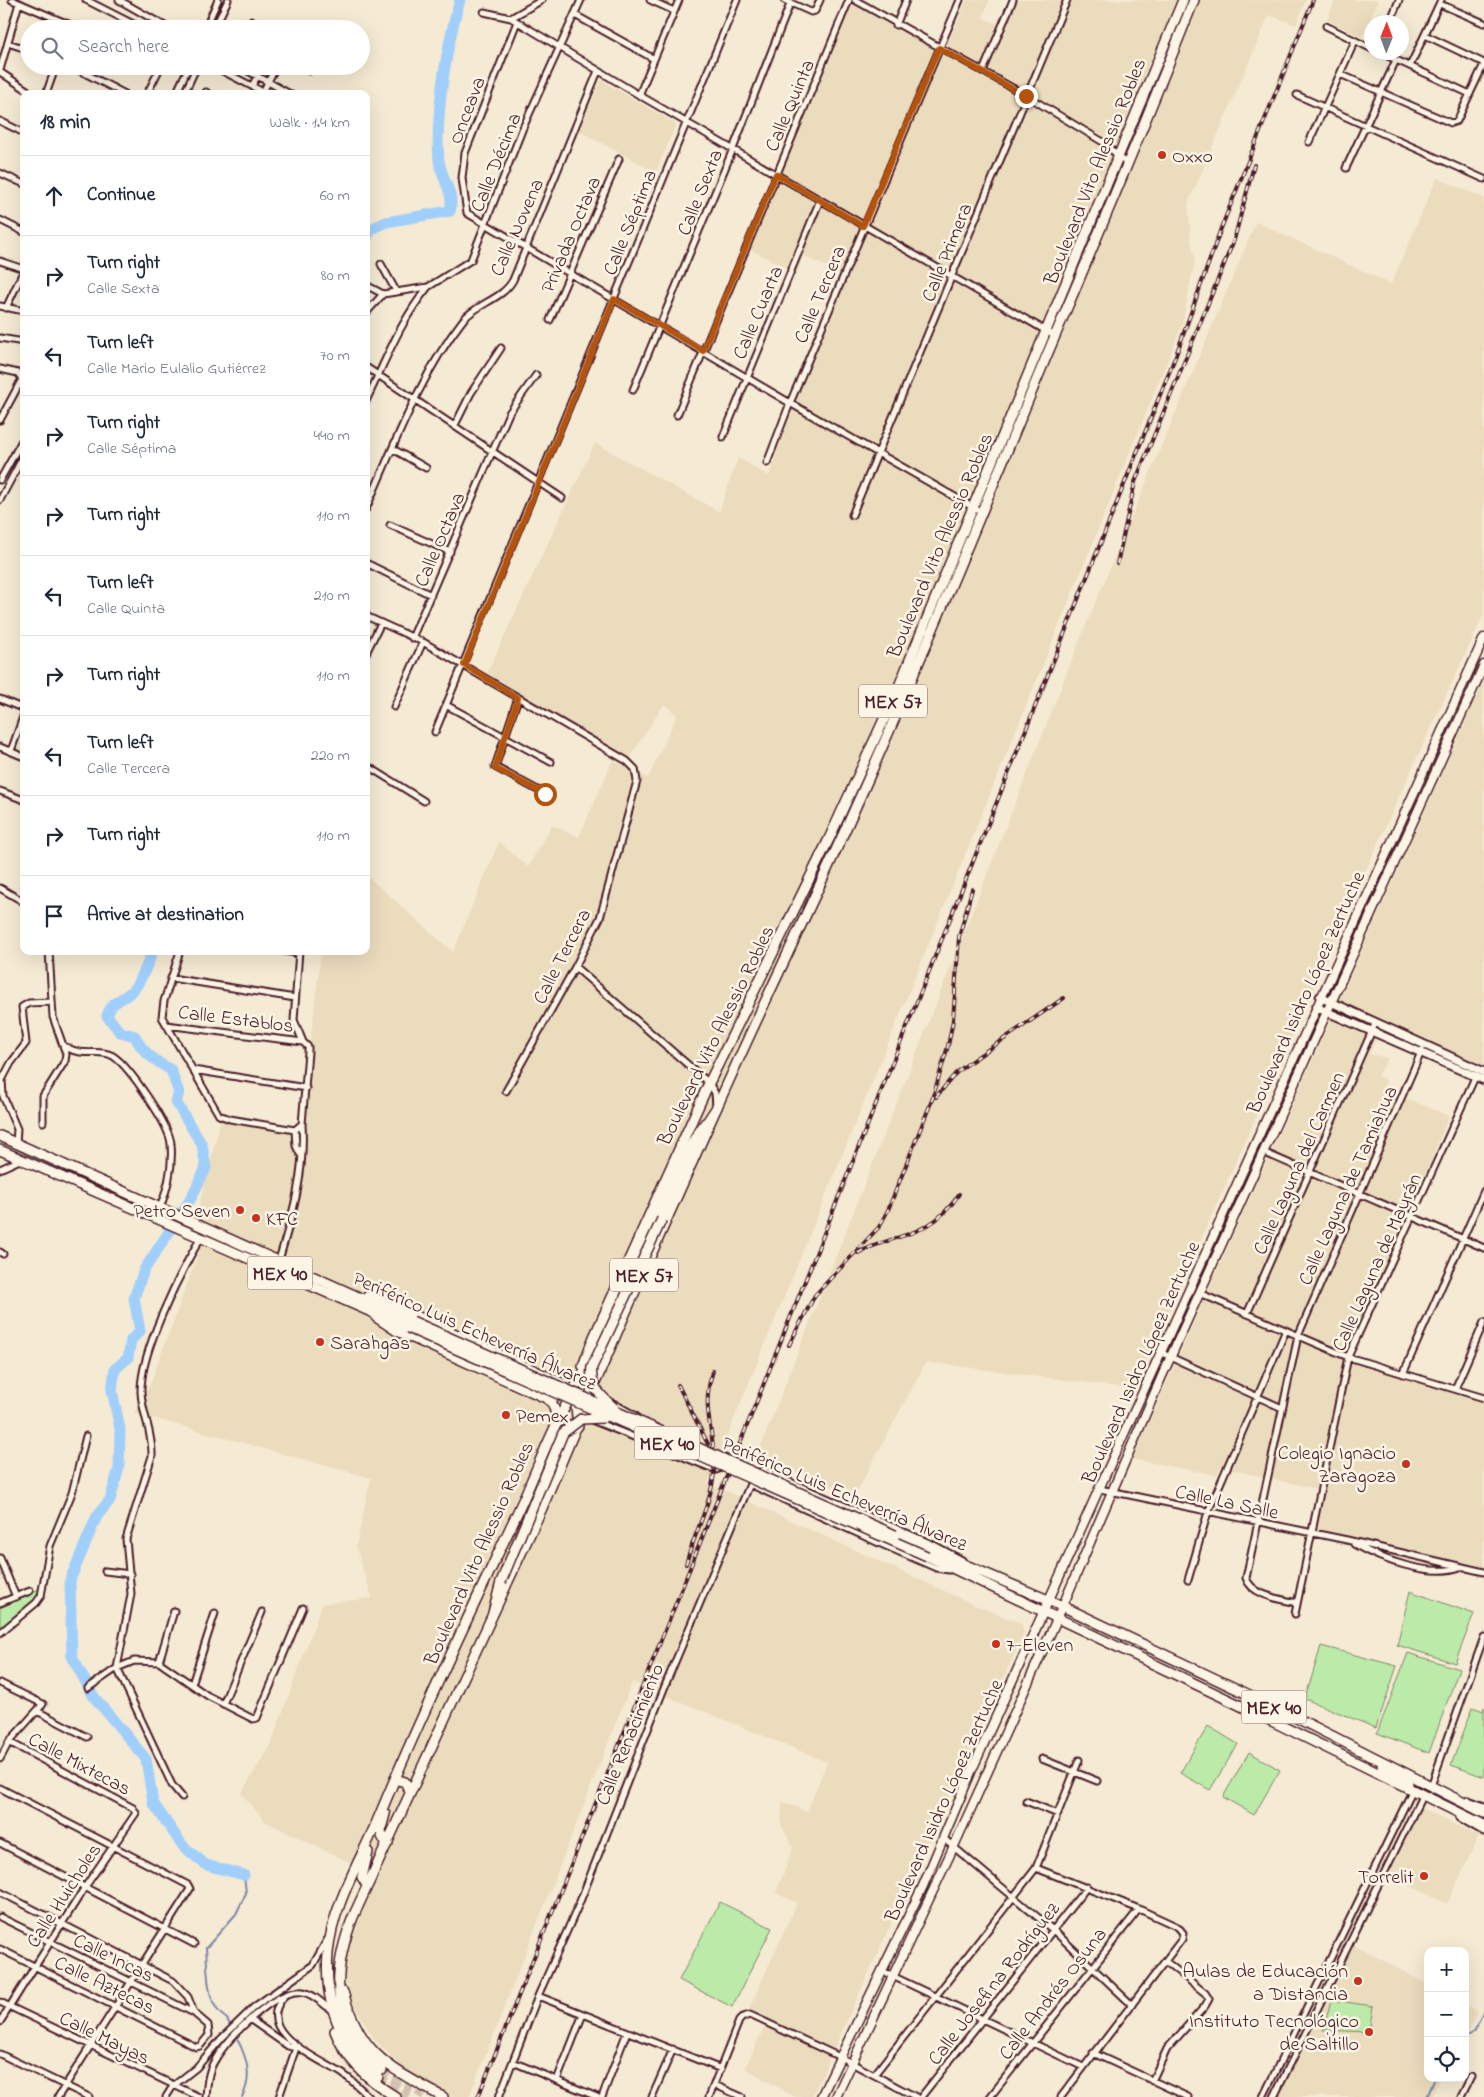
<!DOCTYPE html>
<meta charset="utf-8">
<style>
body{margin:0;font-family:"Indie Flower",sans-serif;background:#f6f6f7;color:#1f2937}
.controls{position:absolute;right:15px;bottom:15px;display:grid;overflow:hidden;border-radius:10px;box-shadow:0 5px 20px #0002}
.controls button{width:45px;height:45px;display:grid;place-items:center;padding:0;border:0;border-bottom:1px solid #e0e1e3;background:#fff;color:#1f2937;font:25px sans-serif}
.compass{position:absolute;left:1364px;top:15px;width:45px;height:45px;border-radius:50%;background:#fff;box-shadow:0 5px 20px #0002;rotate:1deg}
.stop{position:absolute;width:15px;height:15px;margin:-11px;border:4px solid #b45309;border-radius:50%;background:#fff}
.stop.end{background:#b45309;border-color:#fff;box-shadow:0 1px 5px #0008}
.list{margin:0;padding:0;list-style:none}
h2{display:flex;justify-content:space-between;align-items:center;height:65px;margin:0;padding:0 20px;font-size:21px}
h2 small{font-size:16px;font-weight:400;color:#747a83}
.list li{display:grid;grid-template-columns:32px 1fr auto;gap:15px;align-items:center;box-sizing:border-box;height:80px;padding:0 20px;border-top:1px solid #e0e1e3}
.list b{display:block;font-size:19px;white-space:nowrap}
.list p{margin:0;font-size:16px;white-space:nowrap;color:#747a83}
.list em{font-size:16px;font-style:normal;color:#747a83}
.icon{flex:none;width:28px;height:28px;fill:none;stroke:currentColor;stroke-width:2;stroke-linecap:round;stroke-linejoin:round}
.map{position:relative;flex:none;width:1484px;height:2097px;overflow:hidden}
.search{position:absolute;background:#fff;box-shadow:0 5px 20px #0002;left:20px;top:20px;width:350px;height:55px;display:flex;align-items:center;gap:12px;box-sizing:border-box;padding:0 18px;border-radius:28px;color:#747a83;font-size:19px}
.panel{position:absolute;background:#fff;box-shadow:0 5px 20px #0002;left:20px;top:90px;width:350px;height:865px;border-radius:10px}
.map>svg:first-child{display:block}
</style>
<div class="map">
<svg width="1484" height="2097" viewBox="0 0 1484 2097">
<rect width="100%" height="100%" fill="#f5ead3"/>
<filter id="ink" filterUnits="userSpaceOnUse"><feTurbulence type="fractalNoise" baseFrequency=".02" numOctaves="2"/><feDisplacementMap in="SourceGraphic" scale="10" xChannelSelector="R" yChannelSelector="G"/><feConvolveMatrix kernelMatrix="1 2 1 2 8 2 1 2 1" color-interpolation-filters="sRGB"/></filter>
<g filter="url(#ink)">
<path fill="#ecdcbe" d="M849,0H853L943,53L967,0H989L983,18L1002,26L1014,0H1306L1296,25L1269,15L1188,204L1191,240L1195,259L1182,325L708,1483L977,1606L1021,1623L1024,1633L812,2097H795L745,2068L767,2021L749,2009L797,1903L776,1893L793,1848L781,1824L782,1801L807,1812L827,1762L632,1682L469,2097H448L400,2065L375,2040L355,2007L341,1969L344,1945L374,1874L266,1822L241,1794L271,1744L322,1604L372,1598L356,1547L371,1478L134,1413L149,1387L196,1260L207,1222L197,1214L221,1119L300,1133L321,951H366V875L453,952L499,842L528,867L552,825L579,837L613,760L648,778L677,715L664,704L630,757L585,734L487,673L595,443L719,512L738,458L769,476L839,272L803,256L797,273L747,248Z
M1335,0H1378L1362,37L1327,20Z
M601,80L676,124L656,172L579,131Z
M1437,178L1484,198V614L1402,790L1134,1389L926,1362L855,1495L757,1456L1079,642L1256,222L1391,284Z
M1484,680V1063L1483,1066L1384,1022L1376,1037L1369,1054L1388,1058L1377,1076L1386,1080L1383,1089L1449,1116L1350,1358L1484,1397V1568L1315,1530L1329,1458L1321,1490L1220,1467L1217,1475L1132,1459Z
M1421,1808L1479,1836L1447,1904L1389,1875Z
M1353,1944L1428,1985V2078H1440L1432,2097H1279Z
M1465,2006L1477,2012L1465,2036Z"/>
<path fill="#bbeaa9" stroke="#82846a" d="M39,1589L40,1595L0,1628V1608Z
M1410,1591L1474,1614L1455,1663L1397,1645Z
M1321,1646L1397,1666L1376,1728L1305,1699Z
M1408,1653L1459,1669L1429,1753L1377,1733Z
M1473,1707L1483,1711L1484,1707V1777L1451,1765Z
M1208,1726L1238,1744L1210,1790L1180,1773Z
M1249,1752L1280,1770L1254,1815L1223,1797Z
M720,1902L772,1928L732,2007L679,1980Z
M1331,2000L1373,2006L1369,2032L1323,2030Z"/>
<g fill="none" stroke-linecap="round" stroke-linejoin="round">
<path stroke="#7e89a8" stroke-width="2" d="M1465,2039L1473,2032L1484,2011
M242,2097C257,2070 240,2044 227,2019C205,2006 208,1971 206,1948L236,1914L246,1893L244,1875
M1427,2097L1435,2078"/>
<path stroke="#a1cffc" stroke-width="11" d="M366,240L371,229L386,222L450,211C455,193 441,178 439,160C435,114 447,43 460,0
M153,951C147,964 142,981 132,991C121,1002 113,998 107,1016L120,1032L135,1036C142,1052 155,1061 171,1070L179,1093L176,1102L202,1145L206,1168L190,1200L144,1270L134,1298L140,1331L131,1340L128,1358L115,1369L112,1390L120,1429L119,1468L110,1500L97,1516L70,1580L72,1657L94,1697L146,1759L153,1803L183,1846L206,1865L244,1875"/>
<path stroke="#d3c1b1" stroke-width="9" stroke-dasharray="9 4.5" stroke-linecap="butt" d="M382,2070L427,2097
M378,2077L409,2097"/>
<defs>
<path id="minor" d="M12,0L80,29
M86,0L143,29
M119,0L170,29
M650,0L674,11
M784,0L811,12L815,11L820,0
M855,0L1027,96L1103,142L1128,165
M1440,4L1484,23
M484,12L511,18L639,95L1055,336
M575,15L654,59
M511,18L542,0
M517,22L465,153L462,178L467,213L790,403L983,513
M1390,22L1399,0
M896,25L906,0
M1326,26L1372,49
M205,29L218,0
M214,29L228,0
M243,29L246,23L251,21L268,29
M1425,35L1484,63
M8,43L29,50
M1379,52L1470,94
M71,66L125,94
M213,66L267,94
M239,66L290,94
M301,66L309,71L317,66
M1410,66L1441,0
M0,70L19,3
M983,71L1013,0
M0,72L33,94
M1340,74L1451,123L1457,121L1484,64
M252,86L263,66
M206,92L208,94
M263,92L276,66
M46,94L56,66
M147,94L161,66
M176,94L189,66
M184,94L197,66
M639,95L679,0
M1297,95L1484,179
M0,121L24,133
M1309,142L1355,41
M1346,168L1396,60
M0,173L24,184
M0,220L24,232
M0,261L24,269
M381,264L396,291
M366,285L383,294
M383,294L428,287L471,260L522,130L581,0
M0,306L24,311
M6,308L24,270
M366,313L383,294
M550,320L619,159
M0,338L24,342
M366,367L562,498
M0,369L18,373L22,379L0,420
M633,390L733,149L790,4
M366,401C386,360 399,323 428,287
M677,415L849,0
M455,425L471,393L501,348
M723,437L820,200
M393,449L426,468
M767,463L790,403L960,0
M0,480L24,437
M0,500L24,455
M366,509C394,446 420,375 463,320C476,304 503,299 513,280L598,71
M852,515L1067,0
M390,525L450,552
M366,563L431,595
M366,616L423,642L627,761L635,769L637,781L600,918L575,967L506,1091
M412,638L509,413L536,375
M366,653L381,623
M518,698L495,767L545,794
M0,699L24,709
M446,705L551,762
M394,707L423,642
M435,732L737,0
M0,747L24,757
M11,751L24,714
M366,765L424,801
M0,791L24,800
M0,888L24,902
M180,951L164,1001L162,1017L219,1115L230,1119L295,1130
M283,951L299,953
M575,967L709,1083L715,1093L716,1106
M171,978L295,998
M166,1025L303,1042
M66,1047C85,1058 99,1048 113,1056C129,1066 170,1126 171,1144C173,1166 168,1188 160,1208
M193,1070L306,1088
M43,1122V1096L65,1061L66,1054L53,1017L49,951
M295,1130L302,1124L308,1052V1047L303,1042L294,1020L299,951
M295,1130L296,1146L300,1154
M16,1144L17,1129L3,1096L2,1080L11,1063L26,1043L22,1007L29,1003L50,1002
M1263,1152L1484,1248
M0,1169L22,1159
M0,1252L3,1254
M279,1260C293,1213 305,1174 302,1124
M1199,1293L1348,1357L1484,1398
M1247,1314L1375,1024
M1162,1353L1282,1408
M1403,1374L1484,1191
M1455,1389L1484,1322
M613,1403L636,1416
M594,1421L716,1470L724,1467
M755,1474L763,1470L932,1544L962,1560
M751,1482L750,1484L756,1487L881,1544L936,1568L949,1570
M1100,1489L1347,1540L1484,1572
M1354,1544C1380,1559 1430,1578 1460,1567
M0,1558L16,1597
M105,1571L130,1574
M1188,1580L1208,1512L1286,1330
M0,1603L30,1591
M1297,1603C1281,1599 1252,1596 1246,1578L1298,1336L1422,1050
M1295,1614L1348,1357L1476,1075
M0,1633L36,1603L41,1596L50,1546L72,1493L86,1436
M159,1662L174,1611
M117,1668L131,1594L126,1539L152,1456C153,1433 142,1414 141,1392C140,1352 180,1273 200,1239
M117,1668L172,1785L182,1797
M0,1683L43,1704L9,1742L0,1759
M192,1684L215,1613
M88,1688L117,1668L134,1661L159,1662L208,1696L253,1719L257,1718L303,1608
M223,1704L262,1612
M37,1711L87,1737
M1042,1759L1097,1781
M1431,1786L1484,1637
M0,1788L188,1885L190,1889L58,2097
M1026,1801L1058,1814
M943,1838L1053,1930L1132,2005
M0,1843L194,1944
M1036,1868L1139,1909L1178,1927L1183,1933L1182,1939L1061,2097
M0,1892L173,1981L188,1997L194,2013
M0,1917L194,2013L208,2025L209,2035L200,2046L196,2047L0,1949
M882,1971L1083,2067
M538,1996L721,2069
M283,1998C253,2033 322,2060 343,2074C353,2081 361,2089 369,2097
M0,2002L199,2097
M251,2020L288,2046L296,2048
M0,2022L85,1887L136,1813L133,1808L9,1742
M1093,2053L1188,2097
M0,2054L89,2097
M513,2062L597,2097
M874,2075L1036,1868L1079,1760
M557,2080L583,2014
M1152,2081L1167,2049L1205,2006L1209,1999L1205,1993L1165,1961
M715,2085L742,2097
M166,2097L173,2086L196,2068L222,2038L254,2007L313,1965L327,1940
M206,2097C207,2084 208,2071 215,2060C227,2038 276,1988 303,1992C314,1994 323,2004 332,2011
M279,2097L296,2048
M499,2097L538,1996L579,1904L667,1681L750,1484
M602,2097L627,2032
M652,2097L673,2049
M709,2097L739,2021L743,2017L750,2015L840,2057L916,2097
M921,2097L1087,1887
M990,2097L1139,1909
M1263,2097L1412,1791
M1274,2097L1422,1796
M1461,2097L1471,2077"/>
<path id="tertiary" d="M1320,997L1484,1072
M1316,1007L1484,1080
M1468,1801L1484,1807
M1460,1817L1484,1831"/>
<path id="secondary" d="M821,2097L923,1886L971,1772L1484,638
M836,2097L954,1846L1057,1619L1162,1376L1484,665"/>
<path id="primary" d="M583,1366L594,1337L709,1083L829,839L897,691L1183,0
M395,1779L405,1782L410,1791
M385,1814C382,1826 377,1836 388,1843
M367,1885L362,1877L368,1852
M343,1992C360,2055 390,2068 443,2097
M335,2031C346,2060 369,2081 396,2097
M382,2070C331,2027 330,1976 353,1917L542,1508C598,1374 657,1240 717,1107C766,997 820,888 869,777C934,631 993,483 1055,336C1103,224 1149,113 1194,0
M378,2077C340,2045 324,2003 328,1953C332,1906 360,1862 378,1819C419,1720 466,1622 512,1524C533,1481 548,1436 572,1394"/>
<path id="trunk" d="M703,1128L717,1107
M0,1136L412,1321
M0,1150L408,1328
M662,1219L695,1144
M368,1296L384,1301L566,1385
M376,1317L397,1331L546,1398L552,1403L558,1419
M575,1397L578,1426
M546,1398L568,1394L579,1383L683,1156L705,1123
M895,1535L1062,1606L1281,1710L1484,1813
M927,1556L1231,1701L1484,1825
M493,1613L501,1582
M1382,1766L1408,1784"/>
</defs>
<use href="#minor" stroke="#4a1f2b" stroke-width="9"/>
<use href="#tertiary" stroke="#4a1f2b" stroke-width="11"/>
<use href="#secondary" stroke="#4a1f2b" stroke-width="11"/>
<use href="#primary" stroke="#4a1f2b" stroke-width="12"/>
<use href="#trunk" stroke="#4a1f2b" stroke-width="12"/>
<use href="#minor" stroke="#fcf5e5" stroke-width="5"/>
<use href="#tertiary" stroke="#fcf5e5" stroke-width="7"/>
<use href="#secondary" stroke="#fcf5e5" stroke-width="8"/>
<use href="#primary" stroke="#fcf5e5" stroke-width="9"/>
<use href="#trunk" stroke="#fcf5e5" stroke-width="9"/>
<defs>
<path id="rail" d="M1117,564L1135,482L1234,240L1254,165
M936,1097L956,1073L970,1062L1064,998
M858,1253C898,1232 930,1239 959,1194
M789,1345L815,1295L879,1227L888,1210L932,1100L948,1046L953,1020L959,937L972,889
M678,1385L708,1444
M686,1564C694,1534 711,1504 714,1473C717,1434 699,1410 713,1371
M478,2097L1176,355L1220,231L1313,0"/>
</defs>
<use href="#rail" stroke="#4a1f2b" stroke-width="4"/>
<use href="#rail" stroke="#fcf5e5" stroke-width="2" stroke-dasharray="5.5" stroke-linecap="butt"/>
<defs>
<path id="trunk-bridge" d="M412,1321L895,1535
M408,1328L927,1556
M614,1408C601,1396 589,1386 592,1367L662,1219
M501,1582L563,1433L581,1419L603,1418"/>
</defs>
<use href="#trunk-bridge" stroke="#4a1f2b" stroke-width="12" stroke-linecap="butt"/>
<use href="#trunk-bridge" stroke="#fcf5e5" stroke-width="9"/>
</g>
</g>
<g fill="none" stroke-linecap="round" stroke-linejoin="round" filter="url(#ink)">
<path stroke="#b45309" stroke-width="6" d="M545,794L495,768L518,698L464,665L614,299L703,351L776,174L863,226L939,48L1026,96"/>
</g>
<g fill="#c8321e" stroke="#fcf5e5" stroke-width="2">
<circle cx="1162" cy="155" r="5"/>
<circle cx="240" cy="1210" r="5"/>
<circle cx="256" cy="1218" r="5"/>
<circle cx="320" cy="1342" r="5"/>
<circle cx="506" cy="1415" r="5"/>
<circle cx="1406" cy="1464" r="5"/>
<circle cx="996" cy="1644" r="5"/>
<circle cx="1424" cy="1876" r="5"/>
<circle cx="1358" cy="1981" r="5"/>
<circle cx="1369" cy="2032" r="5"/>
</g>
<g text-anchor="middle" stroke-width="5" stroke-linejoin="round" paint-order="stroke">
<g fill="#fcf5e5" stroke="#7f5f63" stroke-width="1">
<rect x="859" y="684.5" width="68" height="33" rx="4"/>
<rect x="247.5" y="1256.5" width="65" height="33" rx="4"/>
<rect x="610" y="1258.5" width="68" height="33" rx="4"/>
<rect x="634.5" y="1426.5" width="65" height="33" rx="4"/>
<rect x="1241.5" y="1690.5" width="65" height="33" rx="4"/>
</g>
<g font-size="19" font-weight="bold" fill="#4a1f2b">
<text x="893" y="708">MEX 57</text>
<text x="280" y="1280">MEX 40</text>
<text x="644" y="1282">MEX 57</text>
<text x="667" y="1450">MEX 40</text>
<text x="1274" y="1714">MEX 40</text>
</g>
<g font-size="20" fill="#4a1f2b" stroke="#fcf5e5">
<text transform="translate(789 105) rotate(-67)" y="7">Calle Quinta</text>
<text transform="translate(466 110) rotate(-69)" y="7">Onceava</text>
<text transform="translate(495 162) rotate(-68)" y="7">Calle Décima</text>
<text transform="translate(1094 171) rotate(-68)" y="7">Boulevard Vito Alessio Robles</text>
<text transform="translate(699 192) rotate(-68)" y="7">Calle Sexta</text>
<text transform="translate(629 222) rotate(-68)" y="7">Calle Séptima</text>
<text transform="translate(516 227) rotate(-66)" y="7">Calle Novena</text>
<text transform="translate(570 234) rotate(-67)" y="7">Privada Octava</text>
<text transform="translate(946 252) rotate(-68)" y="7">Calle Primera</text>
<text transform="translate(819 294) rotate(-67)" y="7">Calle Tercera</text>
<text transform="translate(757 312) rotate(-67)" y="7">Calle Cuarta</text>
<text transform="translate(439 539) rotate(-67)" y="7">Calle Octava</text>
<text transform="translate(939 545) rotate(-67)" y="7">Boulevard Vito Alessio Robles</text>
<text transform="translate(561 956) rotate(-63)" y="7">Calle Tercera</text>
<text transform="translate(1305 992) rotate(-66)" y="7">Boulevard Isidro López Zertuche</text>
<text transform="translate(236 1018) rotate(7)" y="7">Calle Establos</text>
<text transform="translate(715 1035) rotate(-64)" y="7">Boulevard Vito Alessio Robles</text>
<text transform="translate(1298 1163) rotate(-66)" y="7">Calle Laguna del Carmen</text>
<text transform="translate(1347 1185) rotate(-66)" y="7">Calle Laguna de Tamiahua</text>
<text transform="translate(1376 1262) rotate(-66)" y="7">Calle Laguna de Mayrán</text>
<text transform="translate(475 1330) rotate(24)" y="7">Periférico Luis Echeverría Álvarez</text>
<text transform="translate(1140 1362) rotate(-66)" y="7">Boulevard Isidro López Zertuche</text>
<text transform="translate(845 1493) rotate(23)" y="7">Periférico Luis Echeverría Álvarez</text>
<text transform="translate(1227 1501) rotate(12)" y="7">Calle La Salle</text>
<text transform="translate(478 1553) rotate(-66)" y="7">Boulevard Vito Alessio Robles</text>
<text transform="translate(629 1734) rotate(-68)" y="7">Calle Renacimiento</text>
<text transform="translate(80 1763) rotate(28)" y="7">Calle Mixtecas</text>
<text transform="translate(943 1800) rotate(-66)" y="7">Boulevard Isidro López Zertuche</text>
<text transform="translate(63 1895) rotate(-57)" y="7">Calle Huicholes</text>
<text transform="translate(114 1957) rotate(26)" y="7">Calle Incas</text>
<text transform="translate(993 1983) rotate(-52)" y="7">Calle Josefina Rodríguez</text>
<text transform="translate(105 1984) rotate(26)" y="7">Calle Aztecas</text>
<text transform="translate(1052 1993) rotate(-52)" y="7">Calle Andrés Osuna</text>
<text transform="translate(105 2037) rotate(26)" y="7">Calle Mayas</text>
</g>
<g font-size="20" fill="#4a1f2b" stroke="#fcf5e5" text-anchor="start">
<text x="1172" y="162">Oxxo</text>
<text x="230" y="1217" text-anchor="end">Petro Seven</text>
<text x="266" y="1225">KFC</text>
<text x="330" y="1349">Sarahgas</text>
<text x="516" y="1422">Pemex</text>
<text x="1396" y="1459" text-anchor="end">Colegio Ignacio<tspan x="1396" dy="23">Zaragoza</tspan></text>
<text x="1006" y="1651">7-Eleven</text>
<text x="1414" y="1883" text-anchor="end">Torrelit</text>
<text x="1348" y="1977" text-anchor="end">Aulas de Educación<tspan x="1348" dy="23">a Distancia</tspan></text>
<text x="1359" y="2027" text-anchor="end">Instituto Tecnológico<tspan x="1359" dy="23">de Saltillo</tspan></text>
</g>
</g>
</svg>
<div class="controls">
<button>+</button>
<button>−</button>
<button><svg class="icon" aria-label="locate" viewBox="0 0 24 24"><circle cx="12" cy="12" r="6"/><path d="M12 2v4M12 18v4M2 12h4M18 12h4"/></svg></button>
</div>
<svg class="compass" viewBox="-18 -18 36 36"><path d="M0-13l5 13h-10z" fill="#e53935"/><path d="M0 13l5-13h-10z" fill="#747a83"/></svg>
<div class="stop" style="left:545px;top:794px"></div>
<div class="stop end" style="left:1026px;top:96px"></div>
<div class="search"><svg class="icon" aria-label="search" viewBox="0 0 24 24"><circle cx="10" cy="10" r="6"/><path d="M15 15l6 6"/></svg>Search here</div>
<section class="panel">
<h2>18 min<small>Walk · 1.4 km</small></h2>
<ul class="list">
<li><svg class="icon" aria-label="ahead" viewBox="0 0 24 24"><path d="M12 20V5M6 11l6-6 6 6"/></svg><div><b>Continue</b></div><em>60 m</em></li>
<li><svg class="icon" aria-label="right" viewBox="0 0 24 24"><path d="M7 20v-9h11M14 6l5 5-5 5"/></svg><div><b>Turn right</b><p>Calle Sexta</p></div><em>80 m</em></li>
<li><svg class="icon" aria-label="left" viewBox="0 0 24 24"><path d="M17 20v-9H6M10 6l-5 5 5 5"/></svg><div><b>Turn left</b><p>Calle Mario Eulalio Gutiérrez</p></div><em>70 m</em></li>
<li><svg class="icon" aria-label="right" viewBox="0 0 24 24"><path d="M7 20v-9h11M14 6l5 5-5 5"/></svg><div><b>Turn right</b><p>Calle Séptima</p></div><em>440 m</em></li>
<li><svg class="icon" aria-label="right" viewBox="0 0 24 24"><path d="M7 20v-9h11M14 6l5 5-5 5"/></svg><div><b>Turn right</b></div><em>110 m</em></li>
<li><svg class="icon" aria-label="left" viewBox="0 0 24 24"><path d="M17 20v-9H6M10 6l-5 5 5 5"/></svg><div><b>Turn left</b><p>Calle Quinta</p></div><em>210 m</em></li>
<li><svg class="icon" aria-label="right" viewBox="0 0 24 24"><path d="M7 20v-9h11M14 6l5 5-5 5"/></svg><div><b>Turn right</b></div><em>110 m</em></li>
<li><svg class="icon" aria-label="left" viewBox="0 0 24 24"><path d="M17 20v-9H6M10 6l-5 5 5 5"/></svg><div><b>Turn left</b><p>Calle Tercera</p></div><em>220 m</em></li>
<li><svg class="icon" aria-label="right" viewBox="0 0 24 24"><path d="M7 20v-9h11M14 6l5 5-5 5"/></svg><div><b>Turn right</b></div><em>110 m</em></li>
<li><svg class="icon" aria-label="arrive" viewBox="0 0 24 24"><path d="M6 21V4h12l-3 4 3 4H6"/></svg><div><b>Arrive at destination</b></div></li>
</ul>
</section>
</div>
